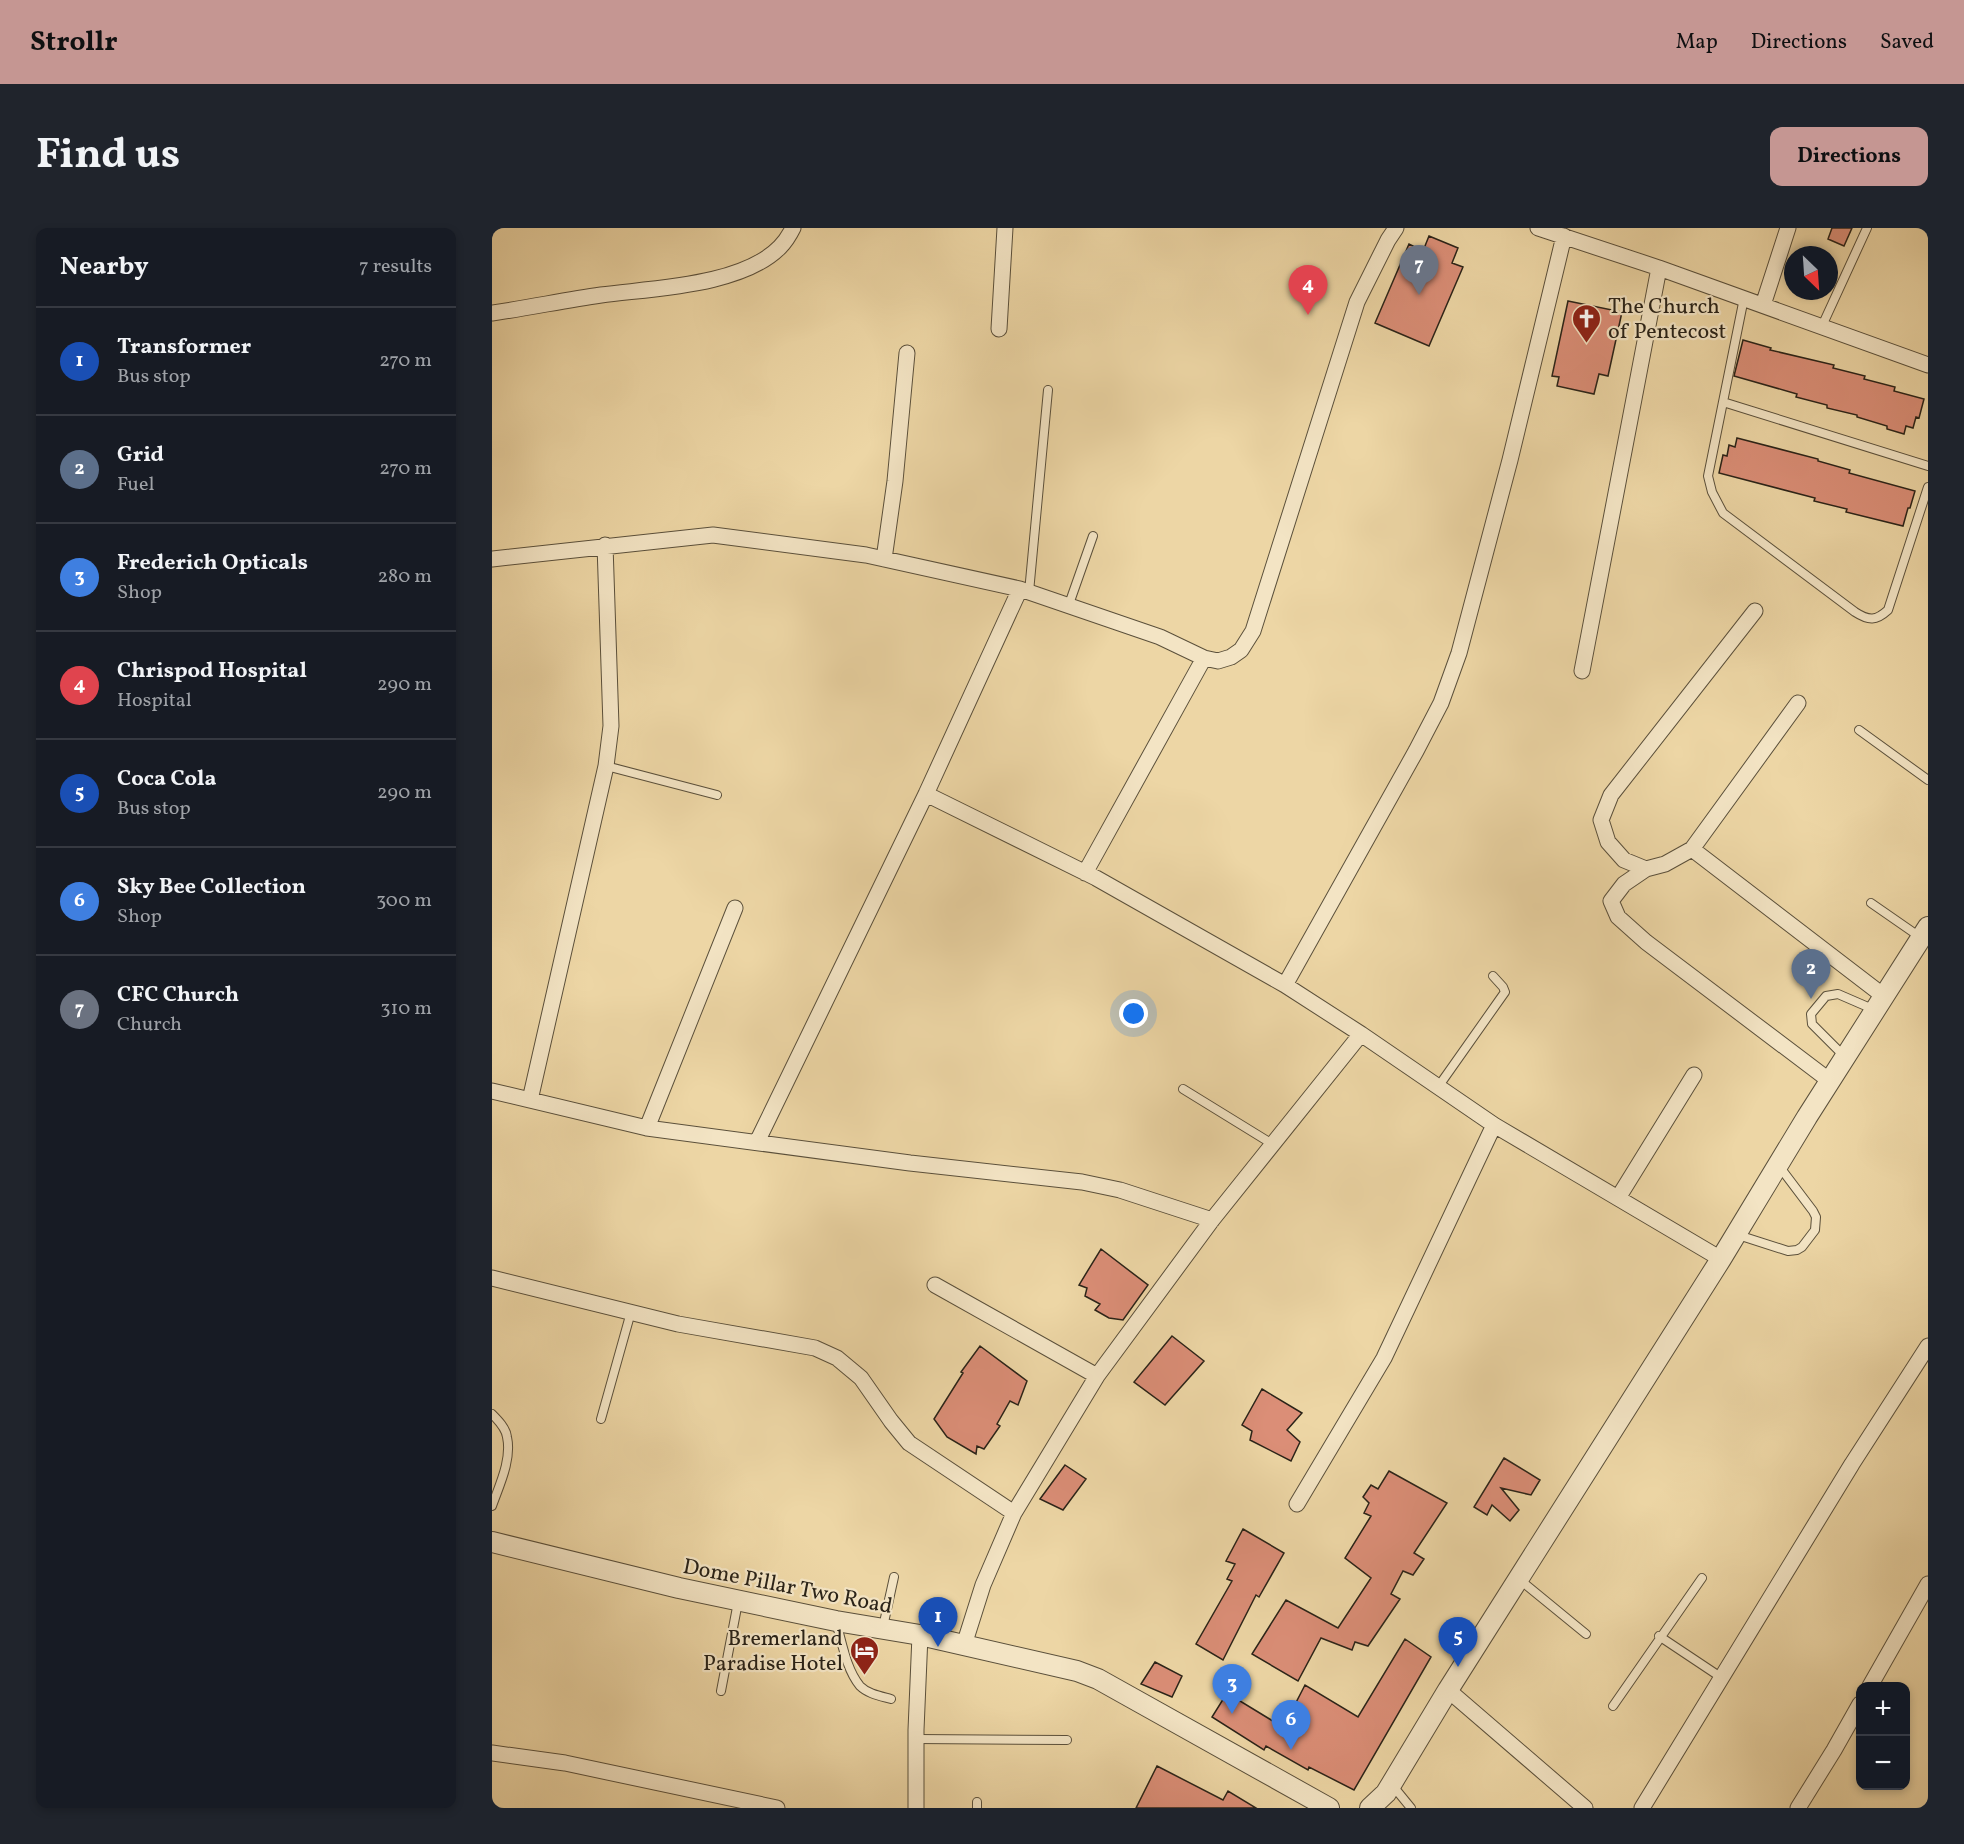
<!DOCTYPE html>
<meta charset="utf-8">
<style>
body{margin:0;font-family:Vollkorn,serif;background:#20242c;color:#f1f3f6}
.controls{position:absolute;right:18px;bottom:18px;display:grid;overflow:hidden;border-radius:12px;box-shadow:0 3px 9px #0003}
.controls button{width:54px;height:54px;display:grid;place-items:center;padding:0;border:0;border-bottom:2px solid #363941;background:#171b24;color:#f1f3f6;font:30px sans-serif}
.compass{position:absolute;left:1292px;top:18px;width:54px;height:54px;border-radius:50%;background:#171b24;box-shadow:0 3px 9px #0003;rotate:155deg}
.you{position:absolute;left:642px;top:786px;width:21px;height:21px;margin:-15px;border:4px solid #fff;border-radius:50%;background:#1a73e8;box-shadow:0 0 0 9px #1a73e833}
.badge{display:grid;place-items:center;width:39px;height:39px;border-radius:50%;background:#c59692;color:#fff;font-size:20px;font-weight:700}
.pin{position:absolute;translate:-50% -50px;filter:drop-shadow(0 2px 3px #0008)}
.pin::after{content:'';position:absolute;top:32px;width:21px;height:18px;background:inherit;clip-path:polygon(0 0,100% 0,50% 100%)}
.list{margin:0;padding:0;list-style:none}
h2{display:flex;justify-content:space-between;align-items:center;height:78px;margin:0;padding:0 24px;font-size:26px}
h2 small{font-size:20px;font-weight:400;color:#9ea1a6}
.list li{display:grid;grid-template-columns:39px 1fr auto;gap:18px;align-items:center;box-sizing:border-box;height:108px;padding:0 24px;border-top:2px solid #363941}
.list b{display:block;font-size:22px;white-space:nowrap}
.list p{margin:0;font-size:20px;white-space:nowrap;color:#9ea1a6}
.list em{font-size:20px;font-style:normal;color:#9ea1a6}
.map{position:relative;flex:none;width:1436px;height:1580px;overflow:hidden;border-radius:12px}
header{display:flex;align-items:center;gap:36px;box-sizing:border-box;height:84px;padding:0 30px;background:#c59692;color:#111}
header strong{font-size:28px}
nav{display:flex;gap:33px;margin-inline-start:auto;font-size:21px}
.intro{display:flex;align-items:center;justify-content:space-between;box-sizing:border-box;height:144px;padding:0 36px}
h1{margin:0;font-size:42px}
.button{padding:15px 27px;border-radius:12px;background:#c59692;color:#111;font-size:21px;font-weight:700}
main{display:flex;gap:36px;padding:0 36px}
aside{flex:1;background:#171b24;border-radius:12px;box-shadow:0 3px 9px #0003}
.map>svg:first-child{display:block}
</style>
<header>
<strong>Strollr</strong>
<nav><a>Map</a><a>Directions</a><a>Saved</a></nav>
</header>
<div class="intro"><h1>Find us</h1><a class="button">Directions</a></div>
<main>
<aside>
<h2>Nearby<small>7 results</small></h2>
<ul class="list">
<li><span class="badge" style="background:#1a4fb4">1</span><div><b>Transformer</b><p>Bus stop</p></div><em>270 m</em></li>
<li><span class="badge" style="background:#5c6f8a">2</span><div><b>Grid</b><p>Fuel</p></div><em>270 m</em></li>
<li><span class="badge" style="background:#3f7fe0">3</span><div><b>Frederich Opticals</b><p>Shop</p></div><em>280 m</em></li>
<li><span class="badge" style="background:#e0444e">4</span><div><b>Chrispod Hospital</b><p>Hospital</p></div><em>290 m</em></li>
<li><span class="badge" style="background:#1a4fb4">5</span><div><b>Coca Cola</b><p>Bus stop</p></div><em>290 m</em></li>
<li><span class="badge" style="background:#3f7fe0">6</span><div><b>Sky Bee Collection</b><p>Shop</p></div><em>300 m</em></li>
<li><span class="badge" style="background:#6b7280">7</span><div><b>CFC Church</b><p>Church</p></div><em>310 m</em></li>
</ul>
</aside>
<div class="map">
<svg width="1436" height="1580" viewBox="0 0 1436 1580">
<rect width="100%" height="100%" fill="#edd6a5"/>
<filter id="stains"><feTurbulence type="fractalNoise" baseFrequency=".00333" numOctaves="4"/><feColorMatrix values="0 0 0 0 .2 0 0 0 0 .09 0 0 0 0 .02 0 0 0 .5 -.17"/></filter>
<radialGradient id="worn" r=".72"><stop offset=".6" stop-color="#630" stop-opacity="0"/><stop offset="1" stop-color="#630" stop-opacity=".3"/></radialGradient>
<path fill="#db8e77" stroke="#2a2318" stroke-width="1.5" d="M1340,0H1360L1352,18L1336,11Z
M937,8L966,20L960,35L971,39L937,118L883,95L917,16L931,23Z
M1076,73L1130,84L1116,148L1107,146L1102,166L1065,158L1067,149L1060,148Z
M1251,112L1279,120L1278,122L1342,137L1341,140L1373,148L1372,151L1403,159L1402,163L1432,171L1427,190L1424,189L1421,200L1414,198L1412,206L1395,201V198L1365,189V187L1335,180V177L1304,169L1305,166L1242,148Z
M1245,210L1326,231V233L1358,242L1357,245L1423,263L1418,280H1416L1411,298L1354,284L1355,281L1322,273L1323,270L1227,245L1231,227L1235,228L1237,217L1243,219Z
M609,1021L656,1057L631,1092L617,1090L603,1082L608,1076L593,1068L595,1060L587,1057Z
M680,1108L712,1133L673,1177L642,1154Z
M488,1118L535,1153L526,1177L518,1173L505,1196L508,1198L492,1221L485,1218L484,1226L455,1209L442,1191L471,1145L469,1144Z
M770,1161L810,1185L795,1202L808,1214L799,1233L758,1212L760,1203L750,1197Z
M1012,1230L1048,1252L1039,1267L1009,1260L1027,1282L1018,1293L1000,1277L995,1287L982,1279Z
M573,1237L594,1251L571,1282L548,1271Z
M897,1243L955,1275L922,1325L932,1331L921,1347L911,1343L899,1366L908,1371L876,1418L863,1414L860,1422L829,1410L806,1453L760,1426L794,1372L846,1400L879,1350L853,1330L879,1288L872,1285L877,1275L871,1269L879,1257L886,1261Z
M751,1301L792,1325L767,1369L764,1367L731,1432L704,1416L740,1353L735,1351L743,1336L734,1333Z
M913,1411L939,1429L862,1562L817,1539L816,1542L774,1518L772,1522L720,1489L735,1465L789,1498L797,1488L813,1457L866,1489Z
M663,1434L690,1448L680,1469L649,1456Z
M665,1538L731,1572L736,1563L764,1580H644Z"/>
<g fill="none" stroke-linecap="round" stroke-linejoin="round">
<defs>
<path id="service" d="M1252,70L1216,248L1220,264L1231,285L1363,384C1377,393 1384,393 1396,382L1436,259
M1330,98L1375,0
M1231,174L1436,238
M537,364L556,162
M576,379L601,308
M1367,502L1436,552
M114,538L225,567
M1379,675L1428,709
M1353,829L1320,796L1319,786L1334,768L1346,766L1383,782
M946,859L1013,764L1011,759L1001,748
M691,861L782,917
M1246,1007L1296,1023L1305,1022L1310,1019L1323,1002L1324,989L1321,983L1287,938
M0,1186C6,1192 14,1200 15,1209C20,1232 7,1258 0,1278
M109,1191L139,1084
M1028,1352L1094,1406
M344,1394C350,1414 354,1441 368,1458C376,1466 388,1468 399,1471
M391,1399L402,1349
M1167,1408L1230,1450
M229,1463L246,1374
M1121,1478L1210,1350
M424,1511L575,1512
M901,1558L919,1580
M485,1574V1580"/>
<path id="minor" d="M1046,0L1167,40L1436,137
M1271,77L1296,0
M0,85C36,80 73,72 109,67C161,60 250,58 288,19C293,14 298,6 301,0
M507,101L513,0
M0,331L221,307L374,327L528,361L668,409L712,430L726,433L739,429L749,422L761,403L865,74L896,12L904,0
M392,331L403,253L415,125
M1263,383L1119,567L1109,592L1116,614L1132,632L1154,641L1173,636L1200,621L1306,475
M1090,443L1167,40
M434,566L604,650L793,757L869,806L1002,897L1229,1031
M1200,621L1393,769
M1154,641L1132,656L1119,673L1126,689L1154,714L1338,853
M593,645L712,430
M793,757L924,523L949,475L967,425L1018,232L1072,8
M0,863L155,900L418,935L590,954L628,962L720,992
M38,872L114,538L119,498L113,317
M155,900L243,680
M265,914L434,566L528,361
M1126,970L1202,847
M0,1050L186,1096L323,1120L345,1130L369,1150L399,1193L417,1215L522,1285
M443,1057L605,1148
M805,1276L892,1130L1002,897
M472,1417L491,1357L522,1285L605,1148L720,992L869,806
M1378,1458L1436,1356
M956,1462L1093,1580
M0,1525L73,1535L285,1580
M424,1580V1502L428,1407
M1150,1580L1360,1236L1436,1118
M1306,1580L1342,1522L1368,1476"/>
<path id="tertiary" d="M0,1314L187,1360L344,1393L428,1407L585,1443L606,1451L837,1580
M878,1580L894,1565L956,1462L1229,1031L1315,889L1436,699"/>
</defs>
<use href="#service" stroke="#5b503b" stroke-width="10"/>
<use href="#minor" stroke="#5b503b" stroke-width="17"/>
<use href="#tertiary" stroke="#5b503b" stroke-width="22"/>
<use href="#service" stroke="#f3e4c4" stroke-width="8"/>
<use href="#minor" stroke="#f3e4c4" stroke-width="15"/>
<use href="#tertiary" stroke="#f3e4c4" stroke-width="20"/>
</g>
<defs>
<symbol id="church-pin" viewBox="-11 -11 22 30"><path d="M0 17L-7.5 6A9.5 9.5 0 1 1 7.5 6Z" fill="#8f2418" stroke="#f3e4c4"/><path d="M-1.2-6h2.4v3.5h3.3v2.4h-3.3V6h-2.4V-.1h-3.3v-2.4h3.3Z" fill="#fff"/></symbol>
<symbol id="hotel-pin" viewBox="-11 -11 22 30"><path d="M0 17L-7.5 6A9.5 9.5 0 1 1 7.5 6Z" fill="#8f2418" stroke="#f3e4c4"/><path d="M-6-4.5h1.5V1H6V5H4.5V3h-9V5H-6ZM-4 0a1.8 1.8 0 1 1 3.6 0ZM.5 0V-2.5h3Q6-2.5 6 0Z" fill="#fff"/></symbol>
</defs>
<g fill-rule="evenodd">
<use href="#church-pin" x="1078" y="74" width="33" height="45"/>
<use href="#hotel-pin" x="356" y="1406" width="33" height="45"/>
</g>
<g text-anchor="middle" stroke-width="4.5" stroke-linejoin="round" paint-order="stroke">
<g font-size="22" fill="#2a2318" stroke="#f3e4c4" text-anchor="start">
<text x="1116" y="85">The Church<tspan x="1116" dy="25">of Pentecost</tspan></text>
<text x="351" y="1417" text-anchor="end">Bremerland<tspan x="351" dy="25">Paradise Hotel</tspan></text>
</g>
<g font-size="22" fill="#2a2318" stroke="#f3e4c4">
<text transform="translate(296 1357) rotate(11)" y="8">Dome Pillar Two Road</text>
</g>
</g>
<rect width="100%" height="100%" filter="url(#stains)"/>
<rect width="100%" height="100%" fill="url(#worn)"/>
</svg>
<div class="controls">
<button>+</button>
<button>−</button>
</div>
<svg class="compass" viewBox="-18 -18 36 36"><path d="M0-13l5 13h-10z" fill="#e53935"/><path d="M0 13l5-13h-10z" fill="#9ea1a6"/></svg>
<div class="you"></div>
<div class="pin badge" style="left:446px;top:1419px;background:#1a4fb4">1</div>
<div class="pin badge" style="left:1319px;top:771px;background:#5c6f8a">2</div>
<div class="pin badge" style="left:740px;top:1486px;background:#3f7fe0">3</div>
<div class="pin badge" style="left:816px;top:87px;background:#e0444e">4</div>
<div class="pin badge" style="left:966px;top:1439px;background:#1a4fb4">5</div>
<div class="pin badge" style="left:799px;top:1522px;background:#3f7fe0">6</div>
<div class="pin badge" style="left:927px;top:67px;background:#6b7280">7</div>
</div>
</main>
